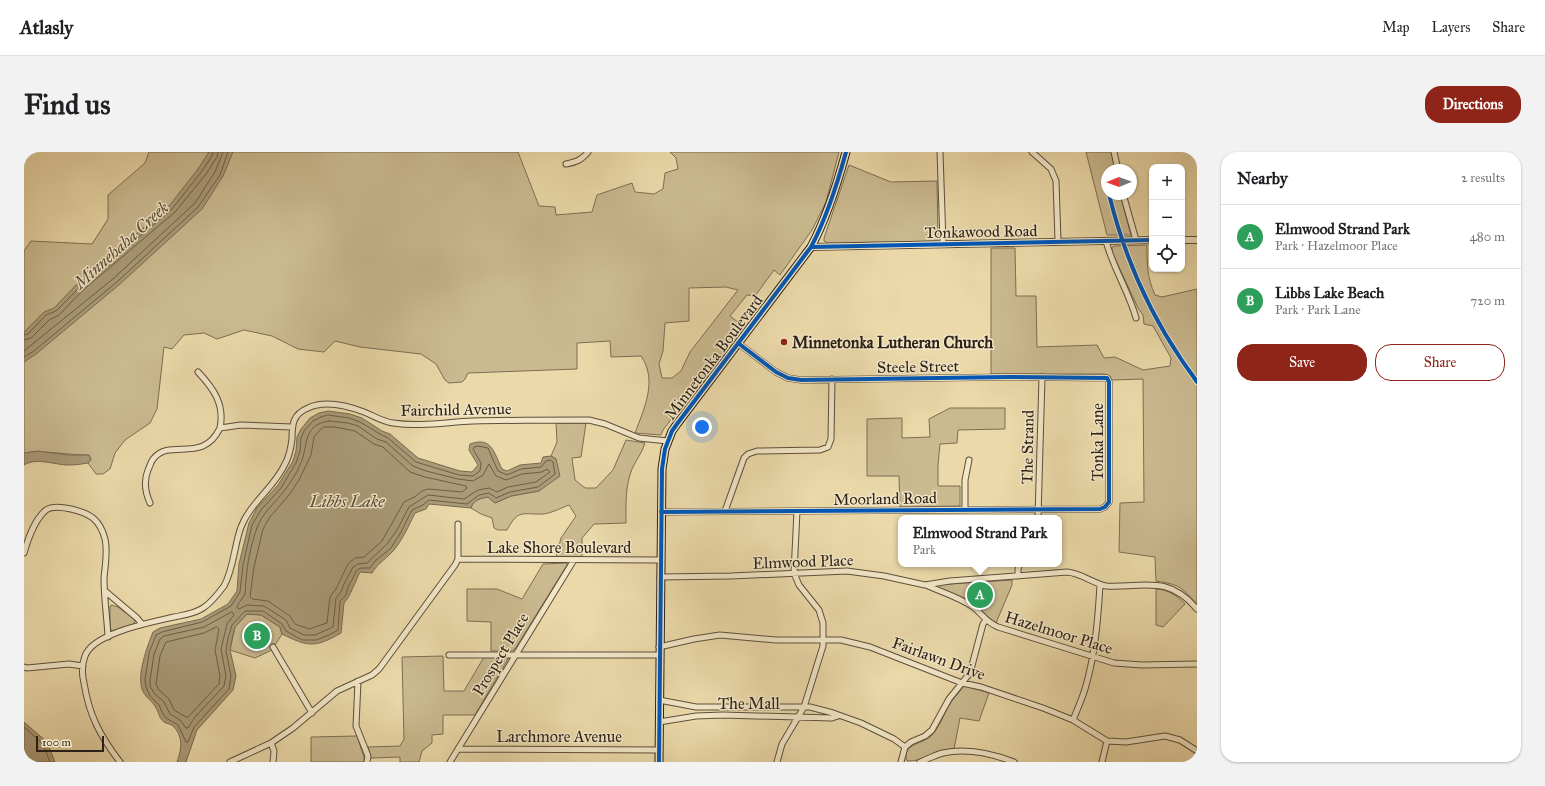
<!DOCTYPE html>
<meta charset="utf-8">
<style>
body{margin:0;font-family:"IM FELL Great Primer",serif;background:#f2f2f2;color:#202124}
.controls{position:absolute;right:12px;top:12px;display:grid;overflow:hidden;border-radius:8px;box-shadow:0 1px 3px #0004}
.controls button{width:36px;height:36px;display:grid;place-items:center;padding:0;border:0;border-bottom:1px solid #e0e0e0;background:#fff;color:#202124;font:20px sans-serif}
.compass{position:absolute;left:1077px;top:12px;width:36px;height:36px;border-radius:50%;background:#fff;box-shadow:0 1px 3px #0004;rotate:269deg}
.scale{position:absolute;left:12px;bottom:10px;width:68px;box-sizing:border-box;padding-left:4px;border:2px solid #2c2116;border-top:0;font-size:11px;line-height:14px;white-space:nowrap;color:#2c2116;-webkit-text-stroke:3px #f2e6c7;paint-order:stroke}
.you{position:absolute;left:678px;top:275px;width:14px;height:14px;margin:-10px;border:3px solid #fff;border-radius:50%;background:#1a73e8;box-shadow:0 0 0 6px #1a73e833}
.badge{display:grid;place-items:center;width:26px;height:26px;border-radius:50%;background:#8f2418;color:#fff;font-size:13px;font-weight:700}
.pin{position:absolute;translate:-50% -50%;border:2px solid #fff;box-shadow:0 1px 4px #0006}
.popup{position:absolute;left:874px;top:363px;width:164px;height:52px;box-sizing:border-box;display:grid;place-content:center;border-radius:8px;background:#fff;filter:drop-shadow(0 1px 3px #0005);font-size:13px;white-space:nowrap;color:#757577}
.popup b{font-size:15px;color:#202124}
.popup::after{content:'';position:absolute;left:50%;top:100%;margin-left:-8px;border:8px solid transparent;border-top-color:#fff}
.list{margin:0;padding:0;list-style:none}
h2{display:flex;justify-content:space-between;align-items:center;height:52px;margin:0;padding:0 16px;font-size:17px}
h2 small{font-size:13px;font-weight:400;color:#757577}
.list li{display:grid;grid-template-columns:26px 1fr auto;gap:12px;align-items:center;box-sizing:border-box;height:64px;padding:0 16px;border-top:1px solid #e0e0e0}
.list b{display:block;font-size:15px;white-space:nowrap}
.list p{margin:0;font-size:13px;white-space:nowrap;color:#757577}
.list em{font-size:13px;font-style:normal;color:#757577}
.actions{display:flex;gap:8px;padding:12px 16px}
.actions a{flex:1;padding:9px 0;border:1px solid #8f2418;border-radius:16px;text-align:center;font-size:14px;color:#8f2418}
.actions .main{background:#8f2418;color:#fff}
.icon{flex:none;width:22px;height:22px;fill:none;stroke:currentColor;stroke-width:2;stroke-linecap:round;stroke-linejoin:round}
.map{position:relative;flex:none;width:1173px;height:610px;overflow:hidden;border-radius:16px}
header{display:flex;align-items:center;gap:24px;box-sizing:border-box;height:56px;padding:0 20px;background:#fff;border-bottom:1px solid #e0e0e0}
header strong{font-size:19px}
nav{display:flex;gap:22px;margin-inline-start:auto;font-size:14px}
.intro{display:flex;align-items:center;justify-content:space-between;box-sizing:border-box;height:96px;padding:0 24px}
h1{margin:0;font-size:28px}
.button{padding:10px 18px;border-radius:16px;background:#8f2418;color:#fff;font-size:14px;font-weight:700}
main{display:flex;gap:24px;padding:0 24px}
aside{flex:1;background:#fff;border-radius:16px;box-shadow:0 1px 3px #0004}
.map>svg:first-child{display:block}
</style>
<header>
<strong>Atlasly</strong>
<nav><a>Map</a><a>Layers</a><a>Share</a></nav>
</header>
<div class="intro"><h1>Find us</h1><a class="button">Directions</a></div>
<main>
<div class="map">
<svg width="1173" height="610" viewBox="0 0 1173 610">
<rect width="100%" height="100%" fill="#ebd9a9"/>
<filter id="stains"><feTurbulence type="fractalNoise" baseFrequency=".005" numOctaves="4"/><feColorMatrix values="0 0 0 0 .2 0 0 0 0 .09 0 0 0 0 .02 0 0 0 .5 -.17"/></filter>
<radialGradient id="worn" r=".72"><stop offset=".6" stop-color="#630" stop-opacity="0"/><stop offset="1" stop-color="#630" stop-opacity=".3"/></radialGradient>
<path fill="#cbba90" stroke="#7c6e53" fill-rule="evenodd" d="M125,0H494L515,54L531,55L532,63L568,60L573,43L608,31L611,40L630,42L639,37L641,21L654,17L652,6L646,0H815L802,50L788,78L756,123L750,118L731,144L723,143L706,164L719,174L639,278L637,283L611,281C620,257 634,228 617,204L587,205L586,189L553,191V217L444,221L441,227L438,230L425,231L421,228L412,212L397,202L336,195L311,189L300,200L274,197L248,184L220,178L193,187L180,181L160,183L148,197L140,195L133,257L126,271L101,288L91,301L86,317L79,322H72L64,311L67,307L65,303C43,303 21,298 0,301V99L7,89L68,92L84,67V43L121,11ZM702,135L714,138L666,200L657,219L648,226H638L635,212L639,199L641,171L665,169V136Z
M1062,0H1088L1092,18H1083V42H1096L1107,83H1083Z
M825,13L867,30L913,29L914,87L913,89L804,91L800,89V86Z
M1123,93C1123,111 1123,126 1131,143L1138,145L1173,137V452C1156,434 1156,433 1132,429L1131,405L1095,400L1096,351L1120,350L1119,227L1088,228L1086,224L1080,222H967V96H991L992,144H1012L1013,195L1073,193L1080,206L1091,205L1119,218L1146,214L1147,206L1129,174L1120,172L1119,163L1114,156L1088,100V95L1090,94Z
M926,256H981V277L934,278L933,291L916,292L914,313V334H936V354L876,355L875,324H843V267L878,266V286L906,285L905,267Z
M532,271H562L557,305L548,306L551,328L561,336H572L589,318L602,288L621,291C618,301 612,308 608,317C601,335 602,352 602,371L570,372L558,386V405H532L537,386L552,364L545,353C537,356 528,361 519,362C499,363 495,356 483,378H474L470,376L468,366L457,362L447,356C449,348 457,346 464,345L471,351L487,344L515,339L532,307L527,304L533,290Z
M543,411V413L491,497L488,499H467V470L443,469V437H473L498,447L519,412Z
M988,428V433L972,471L962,464L952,454L910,435V433Z
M1132,437C1145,438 1152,443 1161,452L1139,475L1132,473Z
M87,453L94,455L110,467L111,470L110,472L88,479L86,476V455Z
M223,462L237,463L256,475L258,482L248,498L231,506L206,498L211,475Z
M419,504L420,539H440L460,505H483L484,507L451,563H419V582L408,583V591L398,599L395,610H376V605L347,606L344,595L376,594L380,587L378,505Z
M942,534L965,541L955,569L936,566L930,597C915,599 897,610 883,609C877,593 897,592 906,585C915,577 919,563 926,552C929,546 935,541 939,535Z
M333,584L340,605V610H287V585Z"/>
<path fill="#aa9a77" stroke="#786a50" d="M185,0H209L199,24L178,57L96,132L12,202L0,210V180L20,160L30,156L52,133L145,54L174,17Z
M304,259L326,262L338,266L358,279L366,282L394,306L436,319L448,320L454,313L445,298L446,292C468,284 470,301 478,317L483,319L496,313L517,311L519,305L527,304L532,307L536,324L515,339L487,344L471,351L464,345C457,346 449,348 447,356L405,352L402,357L391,361C385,373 379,387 370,398C363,406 354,411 348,421L336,420C331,430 327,443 320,451L317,481C291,496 284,495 258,482L256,475L237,463L223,462L211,475L208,487L206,498L212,524L209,538L173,578L162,610H153C157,598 160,586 150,575C148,572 143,572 140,570C135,566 135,561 132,556C129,549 121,546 118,537C113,522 123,495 129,480L136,476L177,467L204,452L213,439L215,412L225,371L233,356L254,333L269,309L272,299L273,285L277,277L286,266L295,261Z
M13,299L44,303H65L67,308L64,311C58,312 51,313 45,313C31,313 12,305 0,313V301Z
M0,570L23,590L31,610H0Z"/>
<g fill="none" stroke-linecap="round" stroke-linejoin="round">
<path stroke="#6b5e46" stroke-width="1" d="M0,183L4,182L22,163L32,159L55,136L148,57L178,19L188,4L189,0
M0,188L7,186L25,168L35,163L58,139L151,60L182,22L193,5L194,0
M0,199L90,126L171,51L191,20L199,0
M0,205L10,199L94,129L174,55L196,23L204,0
M304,263L325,266L336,270L356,282L364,286L392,310L435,323L449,324L456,319L457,311L449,297L450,295L454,294L464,296L474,319L483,323L497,317L517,315L522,309L526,308L529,310L531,322L514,335L486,340L472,346L465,341L455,343L443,352L405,348L399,353L388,358L377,380L367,396L350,410L346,416H337L333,418L324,435L322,443L316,449L314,478L305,483L292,488H278L262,479L258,472L239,459H221L208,473L204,486L202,499L207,524L205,537L170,575L164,590H162L154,573L142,566L138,560L135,553L126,544L122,535L121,528L125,501L132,483L138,480L178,470L207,454L216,440L219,413L228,373L237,358L257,336L272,311L276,299L277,286L280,279L289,269L297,265Z
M305,269L324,271L334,274L353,287L362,290L389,314L402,319L434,327L449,329L459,323L465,312L472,324L482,328L498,322L518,320L523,317L526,320L512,330L484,335L473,340L465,336L454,338L440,347L404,343L385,355L373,378L363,392L343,411L334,412L329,415L320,432L317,440L312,446L309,475L291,483H280L266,476L262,468L240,454L223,453L215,457L213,455C215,450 219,446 221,442C222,438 221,433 222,429C223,412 227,392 233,376C238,361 251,351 260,339C266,332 272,322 276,313C285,295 277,273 305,269Z
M300,275H311L331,279L350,292L359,295L386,320L401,325L442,334L443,336L438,340L404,337L398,339L392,344L380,350L358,389L340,405L331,406L324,412L312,437L306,445L303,471L285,477L271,472L266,464L244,449L228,447L226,445L230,415L239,377L246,365L265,343L275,328L287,303L290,285L296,278Z
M208,460L210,463L203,472L197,497L202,524L200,534L171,565L164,576H162L156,568L146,562L140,550L130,541L126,534V528L130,502L136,487L140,484L180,475Z
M193,475L195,477L191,498L196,524L195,532L164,565H162L150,558L145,547L135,538L132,532L136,504L142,490L180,481Z
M0,575L19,592L26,610"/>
<path stroke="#aa9a77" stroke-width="5" d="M157,610L162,597"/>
<defs>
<path id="minor" d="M916,0L919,91
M1008,0L1027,17L1032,29L1034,89
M1090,0L1094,18
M542,12C552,10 558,8 564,0
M1099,42L1112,88
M1082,89C1089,116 1105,140 1112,166
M174,220C189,236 201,252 196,276
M126,351C121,340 120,328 124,318C126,314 127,309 130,306C147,286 179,312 196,276L217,273L268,275
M941,358V328L945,308
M701,359L720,306L724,302L733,299L796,298L804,295L807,287L808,227
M637,360L1076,357L1081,355L1085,350V230L1083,226L983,225L777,228L764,226L752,220L714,191
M1014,366L1018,225
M0,401C4,387 10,368 22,358C32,351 60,359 69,366C75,371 79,379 81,387C84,399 81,414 80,426C80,446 83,465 84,485
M434,407L636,408
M994,424V417L996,412
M636,425L707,424L823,419L860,424L901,433L926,429L1043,420C1057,421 1068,431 1082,434C1120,436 1143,422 1173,457
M902,433C917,440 935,445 949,455C959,462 960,469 974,475L1090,511L1118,513L1173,512
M81,439L113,466L118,472
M249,495L288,561
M635,495L670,487L696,483L752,488H817L846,495L938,531L957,535L1019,556L1049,568L1083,589L1102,590L1141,584L1156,588L1173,599
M425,503H635
M0,515L3,516L45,512L59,514
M334,529L332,574L344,604L343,610
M635,548L672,555H786L809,561L837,571L870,587L881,595
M1049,568C1053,558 1058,547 1061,537C1071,504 1074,467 1076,433
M635,570L672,564L699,563L808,566L814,564
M247,591L250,599L249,610
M434,597L635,598
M96,610C76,584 65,563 60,531C58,523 58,512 61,504C69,481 128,470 150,465C160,463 170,462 179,456C187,451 194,442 200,434C210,416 210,394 217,375C226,351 250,336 261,312C265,305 267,295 268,287C268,272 269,262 284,256C301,248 324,254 340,260C350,264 359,270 369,271C396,275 423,270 449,269C488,268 526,268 565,268L581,272L615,286L644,289
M206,610L247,591L269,576L313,539L348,523L355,517L431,413L434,407V372
M426,610L550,408
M753,610L758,592L780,555L799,494V471L795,458L775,433L770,421L773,359
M877,610L881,595L887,590L901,584L908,578L925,547L946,521L959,472L962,468
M896,610C904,607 911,603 919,601C942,596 969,602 990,610
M1078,610L1083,589"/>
<path id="tertiary" d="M1158,88H1173
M787,95L1128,88"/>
<path id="secondary" d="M635,610L638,317L641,297L648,279L653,272L787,95C803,65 813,33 822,0"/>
</defs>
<use href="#minor" stroke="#5c4f3b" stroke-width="7"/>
<use href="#tertiary" stroke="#5c4f3b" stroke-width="8"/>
<use href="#secondary" stroke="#2c2116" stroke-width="9"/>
<use href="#minor" stroke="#f2e6c7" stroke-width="5"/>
<use href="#tertiary" stroke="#f2e6c7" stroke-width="6"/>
<use href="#secondary" stroke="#f2e6c7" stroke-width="7"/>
<defs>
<path id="cycleway" d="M1085,42C1099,100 1124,158 1157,207C1162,215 1168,222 1173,230
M787,95L1128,88
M637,360L1076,357L1081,355L1085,350V230L1083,226L983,225L777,228L764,226L752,220L714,191
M635,610L638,317L641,297L648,279L653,272L787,95C803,65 813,33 822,0"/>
</defs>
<use href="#cycleway" stroke="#f2e6c7" stroke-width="6"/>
<use href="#cycleway" stroke="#0057b8" stroke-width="4"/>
</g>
<circle fill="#8f2418" stroke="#f2e6c7" stroke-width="1.5" cx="760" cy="190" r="4"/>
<g text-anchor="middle" stroke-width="3" stroke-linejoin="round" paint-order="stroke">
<g font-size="16" fill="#2c2116" stroke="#f2e6c7">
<text transform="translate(957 79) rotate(-1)" y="6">Tonkawood Road</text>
<text transform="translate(689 205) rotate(-53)" y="6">Minnetonka Boulevard</text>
<text transform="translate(894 214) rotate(-1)" y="6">Steele Street</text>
<text transform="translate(432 257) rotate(-1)" y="6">Fairchild Avenue</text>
<text transform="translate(1073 290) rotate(-90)" y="6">Tonka Lane</text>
<text transform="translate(1003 295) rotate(-89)" y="6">The Strand</text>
<text transform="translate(861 346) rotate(-1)" y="6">Moorland Road</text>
<text x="535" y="401">Lake Shore Boulevard</text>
<text transform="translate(779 409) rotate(-2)" y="6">Elmwood Place</text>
<text transform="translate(1035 480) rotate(17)" y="6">Hazelmoor Place</text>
<text transform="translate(476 502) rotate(-59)" y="6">Prospect Place</text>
<text transform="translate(915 506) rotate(20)" y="6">Fairlawn Drive</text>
<text x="725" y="557">The Mall</text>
<text x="535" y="590">Larchmore Avenue</text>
</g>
<g font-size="16" font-weight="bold" fill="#2c2116" stroke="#f2e6c7" text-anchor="start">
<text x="768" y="196">Minnetonka Lutheran Church</text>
</g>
<g font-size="17" font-style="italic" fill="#584b38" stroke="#f2e6c7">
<text transform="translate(97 93) rotate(-42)" y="6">Minnehaha Creek</text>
<text x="323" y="355">Libbs Lake</text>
</g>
</g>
<rect width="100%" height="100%" filter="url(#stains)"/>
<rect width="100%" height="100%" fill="url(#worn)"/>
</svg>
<div class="controls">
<button>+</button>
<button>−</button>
<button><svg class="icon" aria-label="locate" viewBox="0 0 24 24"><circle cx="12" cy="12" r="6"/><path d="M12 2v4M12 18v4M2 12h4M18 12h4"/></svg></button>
</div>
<svg class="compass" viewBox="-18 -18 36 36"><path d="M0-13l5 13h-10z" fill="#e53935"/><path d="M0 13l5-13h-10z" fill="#757577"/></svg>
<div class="scale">100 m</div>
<div class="you"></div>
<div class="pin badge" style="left:956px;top:443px;background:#2e9e5b">A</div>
<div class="popup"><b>Elmwood Strand Park</b>Park</div>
<div class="pin badge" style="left:233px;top:484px;background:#2e9e5b">B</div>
</div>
<aside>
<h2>Nearby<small>2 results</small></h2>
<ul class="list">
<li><span class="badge" style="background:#2e9e5b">A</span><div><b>Elmwood Strand Park</b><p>Park · Hazelmoor Place</p></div><em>480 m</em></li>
<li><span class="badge" style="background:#2e9e5b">B</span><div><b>Libbs Lake Beach</b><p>Park · Park Lane</p></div><em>720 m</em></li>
</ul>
<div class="actions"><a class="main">Save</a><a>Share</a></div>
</aside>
</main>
